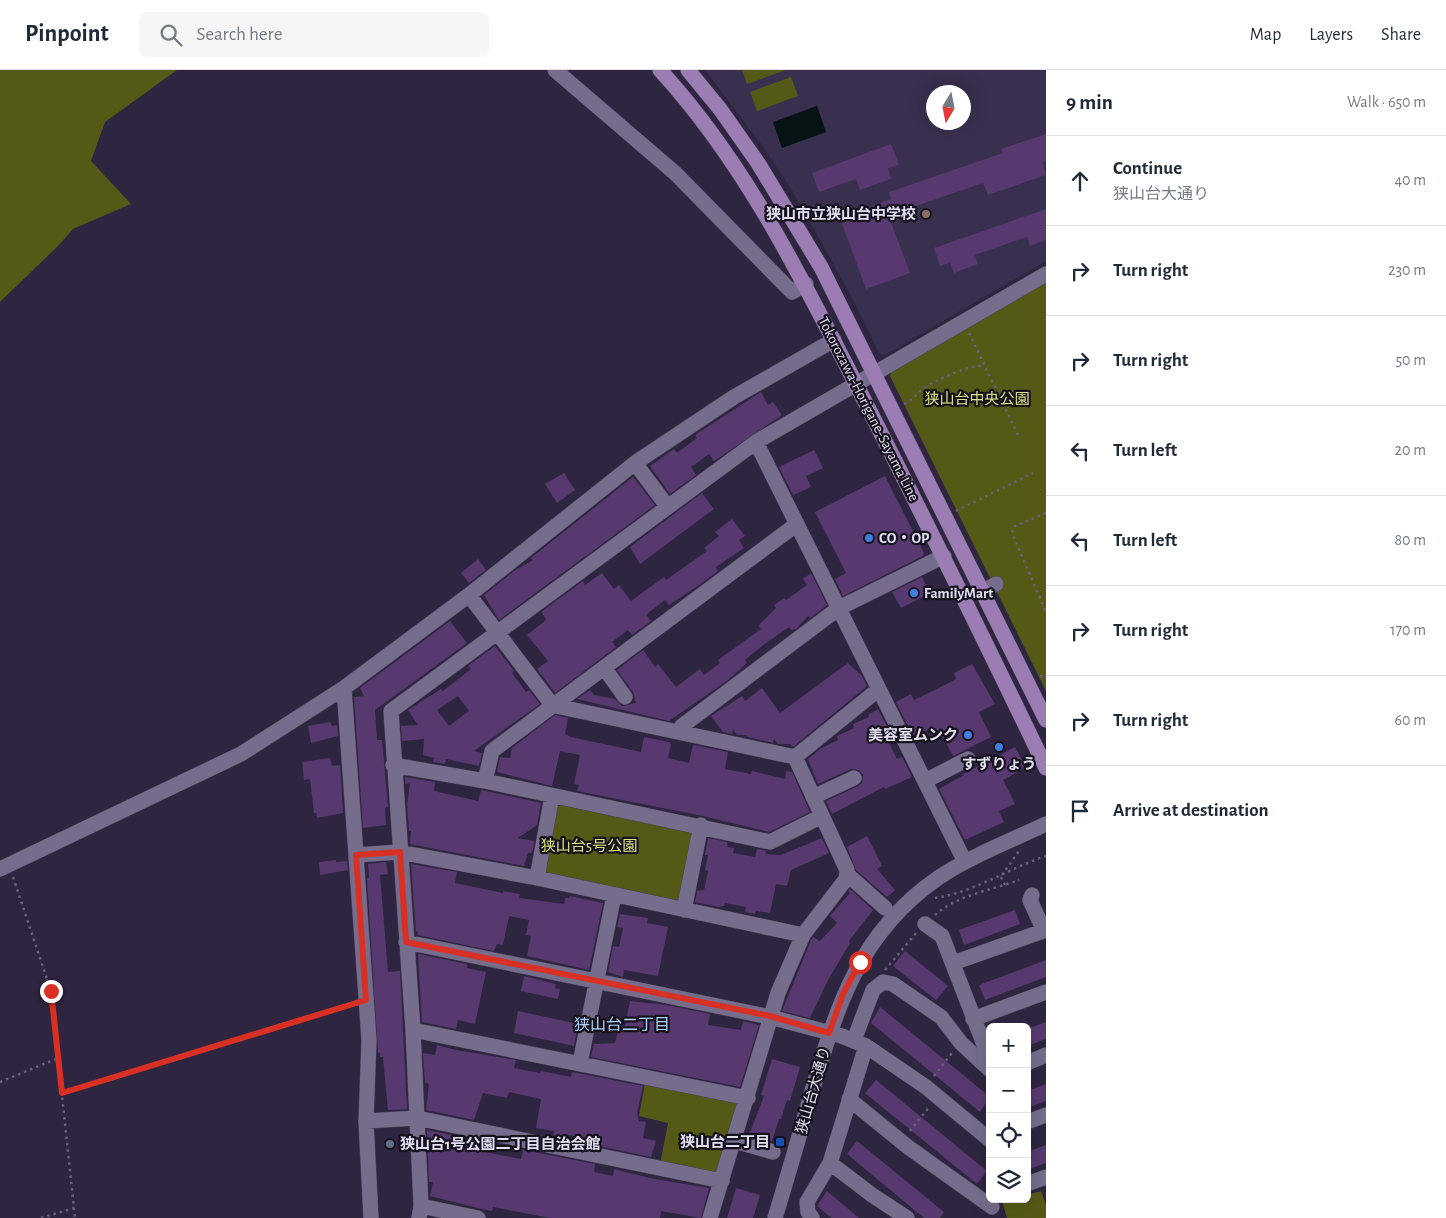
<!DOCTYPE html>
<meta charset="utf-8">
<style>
body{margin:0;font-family:"Alegreya Sans","Noto Sans JP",sans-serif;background:#f6f6f7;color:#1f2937}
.controls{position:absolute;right:15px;bottom:15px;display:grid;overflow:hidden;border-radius:8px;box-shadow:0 5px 20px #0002}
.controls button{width:45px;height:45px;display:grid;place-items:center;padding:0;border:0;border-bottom:1px solid #e0e1e3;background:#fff;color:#1f2937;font:25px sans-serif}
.compass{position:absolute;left:926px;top:15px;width:45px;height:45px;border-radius:50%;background:#fff;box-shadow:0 5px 20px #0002;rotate:190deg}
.stop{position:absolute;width:15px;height:15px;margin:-11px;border:4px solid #d93025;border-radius:50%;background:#fff}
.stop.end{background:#d93025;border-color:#fff;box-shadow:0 1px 5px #0008}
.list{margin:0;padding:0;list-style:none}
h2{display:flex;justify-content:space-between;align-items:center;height:65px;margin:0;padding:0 20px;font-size:21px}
h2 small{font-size:16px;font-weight:400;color:#747a83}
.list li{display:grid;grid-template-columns:32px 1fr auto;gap:15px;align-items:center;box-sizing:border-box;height:90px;padding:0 20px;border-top:1px solid #e0e1e3}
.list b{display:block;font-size:19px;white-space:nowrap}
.list p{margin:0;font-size:16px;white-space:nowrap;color:#747a83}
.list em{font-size:16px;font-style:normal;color:#747a83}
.icon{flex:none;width:28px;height:28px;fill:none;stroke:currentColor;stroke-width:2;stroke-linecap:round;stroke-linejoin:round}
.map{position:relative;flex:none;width:1046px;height:1148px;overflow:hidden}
header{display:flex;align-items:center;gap:30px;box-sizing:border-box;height:70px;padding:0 25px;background:#fff;border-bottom:1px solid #e0e1e3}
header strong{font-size:24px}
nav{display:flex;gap:28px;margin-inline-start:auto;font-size:18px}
.search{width:350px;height:45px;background:#f6f6f7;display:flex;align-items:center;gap:12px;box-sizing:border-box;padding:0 18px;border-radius:8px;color:#747a83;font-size:19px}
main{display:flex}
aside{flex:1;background:#fff}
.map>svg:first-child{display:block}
</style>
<header>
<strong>Pinpoint</strong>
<div class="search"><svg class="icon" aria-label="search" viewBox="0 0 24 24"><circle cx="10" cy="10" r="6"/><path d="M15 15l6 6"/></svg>Search here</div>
<nav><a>Map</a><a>Layers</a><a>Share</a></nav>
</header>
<main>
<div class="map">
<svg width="1046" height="1148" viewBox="0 0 1046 1148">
<rect width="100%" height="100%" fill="#2e2540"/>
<path fill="#392f4e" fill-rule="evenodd" d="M705,0H1046V191L885,285L879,283L851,226L793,122L761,74ZM934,22H964V52H934Z"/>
<path fill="#555916" d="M0,0H177L105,52L91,91L131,134L73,159L58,176L0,232Z
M742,0H786L747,14Z
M791,7L798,26L757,41L750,22Z
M1046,211V621L890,306L892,300Z
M566,733L688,759L694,766L682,829L677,832L546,806L543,801L556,737Z
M645,1013L736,1031L739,1035L715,1105L660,1094L668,1053L639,1046Z
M1041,1121L1046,1135V1148H1007L1002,1131L1027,1129V1125Z"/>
<path fill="#061315" d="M817,36L826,62L782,78L773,52Z"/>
<path fill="#573970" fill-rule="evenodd" d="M1046,64V91L1043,92L1046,105L988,125L983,113L916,136L919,143L891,152L910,203L866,219L840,148L891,129L889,122L1003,83L1001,79Z
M891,74L899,95L888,98L891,109L860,120L856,109L819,122L812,103Z
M1046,139V170L1030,176L1027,167L975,185L978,194L954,203L950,193L940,196L934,178Z
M761,322L768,335L773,332L782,345L714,391L709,384L691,397L696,405L670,424L650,396L674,379L677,383L697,368L695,365Z
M814,380L823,398L806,406L811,417L793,425L779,397Z
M564,403L575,420L557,433L545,414Z
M885,406L924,483L923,486L843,526L835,509L846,503L815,442Z
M633,407L655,435L499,550L484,525L514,501L533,490L531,488Z
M702,423L714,439L640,494L630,477Z
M732,449L745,466L739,470L744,478L716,497L718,501L699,515L669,535L665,530L648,543L647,546L651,551L632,565L628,560L612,572L616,577L555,623L537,599L548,591L527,565L545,551L546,549L541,542L583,511L585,515L602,503L614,519L619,515L631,531L664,507L666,510L707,481L704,478L719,466L715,462Z
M478,489L486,500L469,513L461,503Z
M811,503L827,535L810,548L808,546L796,559L791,560L789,557L763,575L745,590L747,593L728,610L669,651L577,629L590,620L594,625L615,629L622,636L636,633L633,622L617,600L643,580L655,597L658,594L676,617L700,599L704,605L720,593L718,590L761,559L758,556L776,538L774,535L784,528L786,530L807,515L803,509Z
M922,507L930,523L901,538L892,522Z
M450,551L467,573L375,640L377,670H382L388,737L385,738L386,755L363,758L354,627L364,626L360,618Z
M495,576L514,601L512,603L526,622L529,620L540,634L474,681L482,683L479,696L446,689L445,694L433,692L434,688L423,685L424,669L402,671L401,656L418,655L408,640L441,619L443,621L471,599L468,596ZM458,626L469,641L449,656L437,640Z
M848,593L862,606L867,616L793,677L790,674H778L774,669L773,673L748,667L746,665H737L733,659L732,664L723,662L711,646L742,626L745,631L762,618L780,643Z
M972,594L995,634L979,642L991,667L953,686L940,662L932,666L928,659L913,667L896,632L911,624L914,630L939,618L956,609L954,603Z
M878,639L888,658L883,661L897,689L902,687L912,707L885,719L884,717L832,744L826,731L858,716L862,713L863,705L859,700L851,699L818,714L808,689L820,679L838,670L837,666L854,658L853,654L869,647L868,645Z
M555,645L568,648L565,664L571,667L641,682L644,667L669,672L671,674L668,688L689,693L693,675L728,682L725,699L751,704L752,701L785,709L786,701L792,702L810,742L769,762L703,746L577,721L579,715L574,714L580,685L560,681L552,716L497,702L500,687L510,688L512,678Z
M330,652L332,656L337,655L338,666L311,673L308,656Z
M1015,677L1026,697L1003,710L1015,734L999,741L1004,752L965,770L939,719L964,705L963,704Z
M330,688L332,696L340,695L343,743L317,748L316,743H314L310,709L304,710L302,692Z
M405,707L435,712L434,721L478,731L481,720L541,733L537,755L518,768L534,771L533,780L531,783H528L524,796L410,774L411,761H409L407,735L410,713L405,714Z
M867,766L882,796L877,799L895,820L887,827L856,800L847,777Z
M708,768L727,772L728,777L734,778L733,783L755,787L757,779L766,781L765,784L781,785L822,768L829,783L791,800L787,816L776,814L770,843L756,841L755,844L745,842L746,837L725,833L724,836L719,837L695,832L697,821L704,820L708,801L705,800L708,785H705Z
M336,790V792L347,791L348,800L320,805L319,792Z
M386,792L388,804L380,805L388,902L400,901L407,1039L388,1040L383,987H380V982L378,983L367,808H369L368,794Z
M411,794L457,802L455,813L503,823V821L520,824L519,828L564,834L565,828H569L570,826L603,833L589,900L527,886L531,866L526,865L529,850L509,846L503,875L497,874L494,881L418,865V862L416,861Z
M850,819L873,840L849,871L850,873L828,910L810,948L782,941L811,870L813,867L820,871L837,853L830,846L850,823L848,821Z
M1015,840L1020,854L964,875L959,860Z
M620,844L648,848L647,853L668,857L658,906L624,900L623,907L608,902L613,876L619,877L623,858L617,857Z
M905,881L948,916L936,930L893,896Z
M418,884L467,894V898L486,902L475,954L458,950L456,959L422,952Z
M1046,890V907L985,930L979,915Z
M524,906L556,914L555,918L560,919L558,929L521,921Z
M630,931L666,935L710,944L708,955L741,960L743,951L759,955L740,1017L591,987L594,974L615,973L619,956H625Z
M880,937L990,1027L980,1042L871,953Z
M518,941L578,954L574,976L514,963Z
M1046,952V969L1027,976V959Z
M437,975L456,980L516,990L514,998L540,1003L541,1001L571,1007L572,1002L643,1016L637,1043L639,1051L646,1052L643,1068L656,1071L651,1087L594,1075L595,1070L564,1064V1067L553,1065L554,1061L536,1058L541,1029L509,1022L507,1028L483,1023L474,1050L426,1040L429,1014L425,1013L423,983L435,985Z
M772,989L800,997L790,1031L787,1030L781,1049H779L772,1071L749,1065L764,1026L761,1025Z
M876,1010L987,1101L977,1114L865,1023Z
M1046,1014V1031L1027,1038V1021Z
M427,1060L451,1065L450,1068L473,1075L472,1079L500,1085L521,1089L523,1080L529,1081L595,1094L594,1102L613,1106L614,1099L650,1108L709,1118L701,1148L661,1141L660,1148H550L493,1137L492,1141L482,1139L430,1126L433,1112H429Z
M857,1071L944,1142L940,1148H924L847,1084Z
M1046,1075V1093L1027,1100V1082Z
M736,1118L760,1125L753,1148H727Z
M827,1121L859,1148H832L817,1136Z"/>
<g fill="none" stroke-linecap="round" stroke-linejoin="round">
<defs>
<path id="minor" d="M555,0L675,103L792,222L806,214
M756,372L965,792
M635,393L667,436
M983,521L996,514
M469,525L527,602L550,632L556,636L795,687L847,800L846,809L803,865L778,923L710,1148
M605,599L625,627
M344,618L356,785L399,782L537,808L803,865
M679,662L682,656L839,538L944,486
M795,687L879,619
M393,695L485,711L770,772L822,746
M485,711L492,681L797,454
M925,711L968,689
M813,727L854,708
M356,785L369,970L366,1051L371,1148
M0,799L241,684L344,618L469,525L635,393L734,327L834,270
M847,804L885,838
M537,808L552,726
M1032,825L1030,830L1044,861
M684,840L701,755
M925,854L942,866L990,990
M406,872L770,947L842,966L866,976L830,1093L807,1132L808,1142L812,1148
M953,893L1046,860
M973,949L1046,922
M413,960L748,1028
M854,970L873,920L883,912L893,914L941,947L961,973L990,1000
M866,976L926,1017L990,1070
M580,993L614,825
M1027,993L1046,985
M849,1029L908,1077L992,1137
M366,1051L417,1048L722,1111
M1027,1052L1046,1045
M735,1071L773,1082
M830,1093L872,1125L907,1148
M1027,1114L1046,1107
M421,1136L478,1148
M419,1148L421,1136L413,960L391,641L756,372L1046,204
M775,1148C787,1108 799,1068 810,1028C836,940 857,864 938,808C971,786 1010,771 1046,754"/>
<path id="major" d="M660,0C746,94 801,207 859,320C923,445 985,571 1046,698
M688,0L720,39L758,93L821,197L1046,650"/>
</defs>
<use href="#minor" stroke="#474056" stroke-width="16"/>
<use href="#major" stroke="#474056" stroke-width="16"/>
<path stroke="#696179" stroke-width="2.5" stroke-dasharray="2.5 4" stroke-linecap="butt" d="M969,263L1018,365
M904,334C915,329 917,322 926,317C944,306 963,298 984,295
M956,441L1033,403
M1046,443L1013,457L1012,463L1046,542
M1040,606L1046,608
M1002,805L1019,781
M13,807L51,921L75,1148
M1001,807L1005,815
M935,828C975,822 1009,798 1046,786
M935,845C957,825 992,820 1019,810
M885,900L917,862
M934,1006L952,983
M0,1012L56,989
M62,1023L354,934
M910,1061L930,1036
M41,1148L74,1138"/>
<use href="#minor" stroke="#766d8c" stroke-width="15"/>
<use href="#major" stroke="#9b7db3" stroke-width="15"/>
</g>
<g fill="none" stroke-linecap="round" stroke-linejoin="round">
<path stroke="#d93025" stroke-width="6" d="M51,921L62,1023L366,930L356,785L400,782L406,872L770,946L829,963L843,924L860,892"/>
</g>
<circle fill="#8d6e63" stroke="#15111d" stroke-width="2" cx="926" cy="144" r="5"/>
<g fill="#3f7fe0" stroke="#15111d" stroke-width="2">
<circle cx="869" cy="468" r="5"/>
<circle cx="914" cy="523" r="5"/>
<circle cx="968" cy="665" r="5"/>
<circle cx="999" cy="677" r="5"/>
</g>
<rect fill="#1a4fb4" stroke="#15111d" stroke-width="2" x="775" y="1067" width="10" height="10" rx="2.5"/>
<circle fill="#5c6f8a" stroke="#15111d" stroke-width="2" cx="390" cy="1074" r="5"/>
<g text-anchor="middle" stroke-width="4.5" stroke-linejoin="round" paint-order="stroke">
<g font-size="15" font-weight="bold" fill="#e3def0" stroke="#15111d" text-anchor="end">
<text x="916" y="149">狭山市立狭山台中学校</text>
<text x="879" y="473" text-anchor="start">CO・OP</text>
<text x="924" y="528" text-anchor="start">FamilyMart</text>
<text x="958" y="670">美容室ムンク</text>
<text x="999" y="699" text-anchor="middle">すずりょう</text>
<text x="770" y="1077">狭山台二丁目</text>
<text x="400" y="1079" text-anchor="start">狭山台1号公園二丁目自治会館</text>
</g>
<g font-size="15" fill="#dfe782" stroke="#15111d">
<text x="977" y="334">狭山台中央公園</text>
<text x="589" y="781">狭山台5号公園</text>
</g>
<g font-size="15" fill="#e3def0" stroke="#15111d">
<text transform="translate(869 339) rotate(63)" y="5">Tokorozawa-Horigane-Sayama Line</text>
<text transform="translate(813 1020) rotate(-74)" y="5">狭山台大通り</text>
</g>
<g font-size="16" fill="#b1d4f6" stroke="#15111d">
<text x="622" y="960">狭山台二丁目</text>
</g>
</g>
</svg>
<div class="controls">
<button>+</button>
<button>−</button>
<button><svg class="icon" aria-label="locate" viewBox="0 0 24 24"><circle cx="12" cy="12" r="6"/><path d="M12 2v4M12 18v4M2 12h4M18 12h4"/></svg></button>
<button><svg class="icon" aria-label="layers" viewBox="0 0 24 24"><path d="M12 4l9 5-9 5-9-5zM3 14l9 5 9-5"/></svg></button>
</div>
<svg class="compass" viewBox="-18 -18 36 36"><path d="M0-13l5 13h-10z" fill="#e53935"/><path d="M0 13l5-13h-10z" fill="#747a83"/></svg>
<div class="stop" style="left:860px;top:892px"></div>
<div class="stop end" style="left:51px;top:921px"></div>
</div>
<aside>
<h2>9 min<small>Walk · 650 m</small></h2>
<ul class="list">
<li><svg class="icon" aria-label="ahead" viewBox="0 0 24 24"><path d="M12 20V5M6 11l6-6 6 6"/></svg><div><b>Continue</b><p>狭山台大通り</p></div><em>40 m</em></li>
<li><svg class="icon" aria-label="right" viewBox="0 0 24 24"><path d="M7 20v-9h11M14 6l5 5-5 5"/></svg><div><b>Turn right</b></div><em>230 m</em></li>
<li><svg class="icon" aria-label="right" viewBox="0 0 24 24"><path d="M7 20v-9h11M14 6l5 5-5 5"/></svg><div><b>Turn right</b></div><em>50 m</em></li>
<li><svg class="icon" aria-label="left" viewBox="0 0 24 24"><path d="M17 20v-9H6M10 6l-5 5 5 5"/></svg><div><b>Turn left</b></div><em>20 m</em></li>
<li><svg class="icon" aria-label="left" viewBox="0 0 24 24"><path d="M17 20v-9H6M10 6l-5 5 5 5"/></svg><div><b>Turn left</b></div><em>80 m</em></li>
<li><svg class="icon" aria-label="right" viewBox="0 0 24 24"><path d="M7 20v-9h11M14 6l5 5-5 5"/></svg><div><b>Turn right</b></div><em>170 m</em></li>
<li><svg class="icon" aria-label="right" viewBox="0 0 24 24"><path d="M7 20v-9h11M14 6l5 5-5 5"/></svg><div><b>Turn right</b></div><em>60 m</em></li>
<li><svg class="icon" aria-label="arrive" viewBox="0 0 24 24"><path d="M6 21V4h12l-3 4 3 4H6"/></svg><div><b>Arrive at destination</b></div></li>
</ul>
</aside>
</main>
